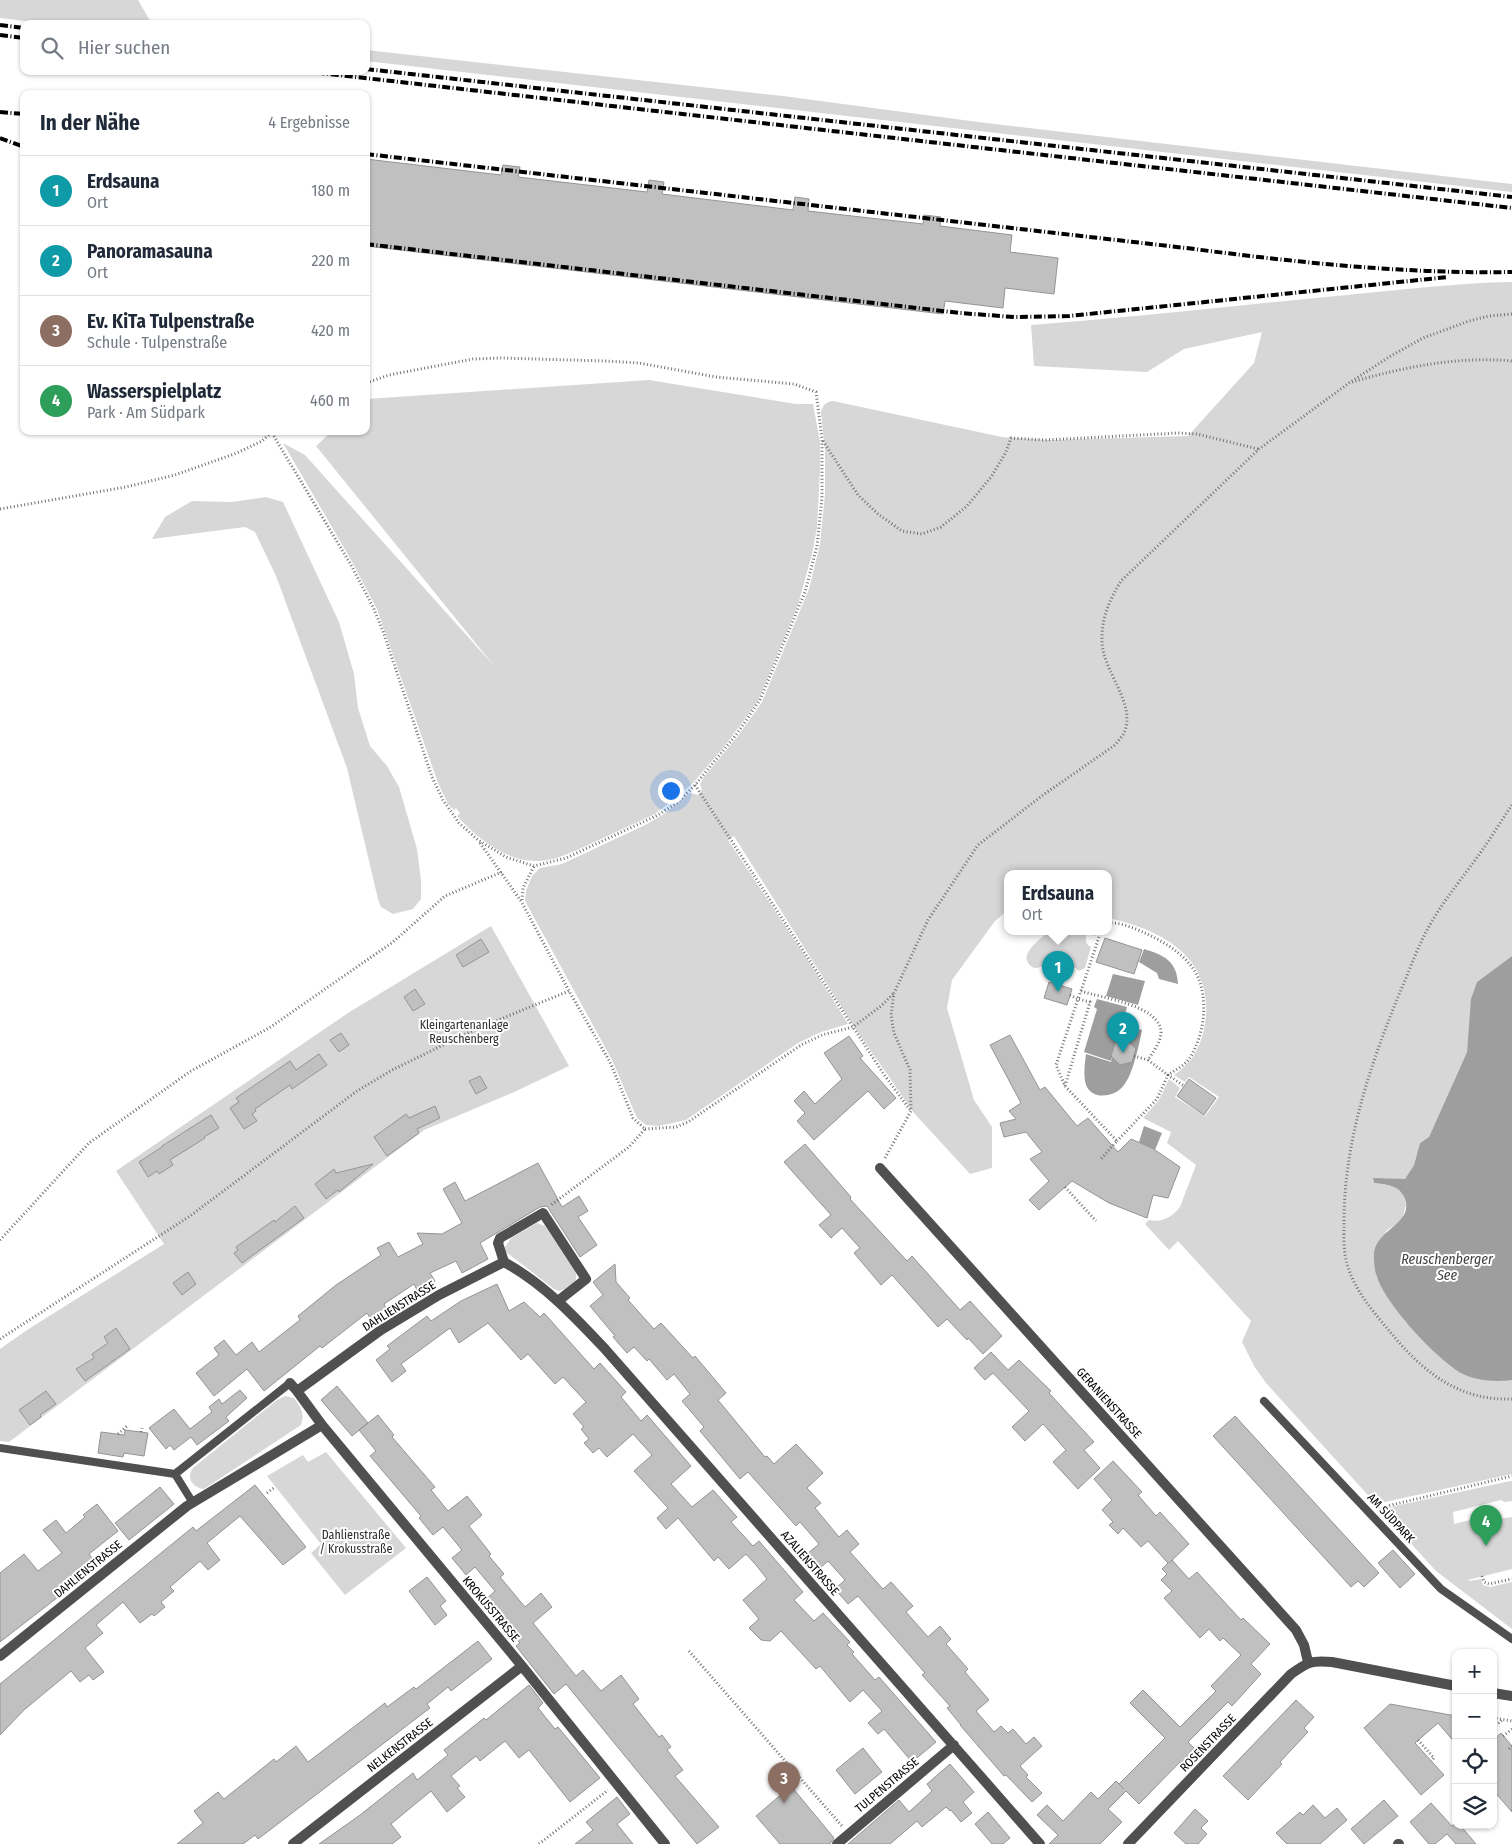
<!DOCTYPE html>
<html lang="de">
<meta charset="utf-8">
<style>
body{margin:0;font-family:"Fira Sans Condensed",sans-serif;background:#f6f6f7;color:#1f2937}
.controls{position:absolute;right:15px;bottom:15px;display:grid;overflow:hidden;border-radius:10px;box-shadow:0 1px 4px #0004}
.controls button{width:45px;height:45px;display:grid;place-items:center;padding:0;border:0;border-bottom:1px solid #e0e1e3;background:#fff;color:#1f2937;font:25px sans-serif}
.you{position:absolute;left:670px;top:790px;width:18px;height:18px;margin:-12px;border:4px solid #fff;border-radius:50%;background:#1a73e8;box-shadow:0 0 0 8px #1a73e833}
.badge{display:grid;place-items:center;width:32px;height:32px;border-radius:50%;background:#2563eb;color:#fff;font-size:16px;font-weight:700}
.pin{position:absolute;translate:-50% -41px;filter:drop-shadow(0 1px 2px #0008)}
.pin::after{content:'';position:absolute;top:26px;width:18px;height:15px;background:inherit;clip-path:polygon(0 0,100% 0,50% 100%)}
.popup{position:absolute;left:1004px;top:870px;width:108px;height:65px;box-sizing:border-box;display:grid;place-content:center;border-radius:10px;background:#fff;filter:drop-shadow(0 1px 4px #0005);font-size:16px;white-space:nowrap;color:#747a83}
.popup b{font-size:19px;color:#1f2937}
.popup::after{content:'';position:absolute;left:50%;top:100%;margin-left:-10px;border:10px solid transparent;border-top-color:#fff}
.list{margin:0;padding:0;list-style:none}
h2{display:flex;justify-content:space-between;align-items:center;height:65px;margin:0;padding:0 20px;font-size:21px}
h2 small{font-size:16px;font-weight:400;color:#747a83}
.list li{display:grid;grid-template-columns:32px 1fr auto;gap:15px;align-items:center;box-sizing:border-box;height:70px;padding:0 20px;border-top:1px solid #e0e1e3}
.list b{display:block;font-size:19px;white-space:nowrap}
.list p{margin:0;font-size:16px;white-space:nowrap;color:#747a83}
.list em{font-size:16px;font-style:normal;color:#747a83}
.icon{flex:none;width:28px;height:28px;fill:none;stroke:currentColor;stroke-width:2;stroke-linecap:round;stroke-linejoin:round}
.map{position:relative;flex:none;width:1512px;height:1844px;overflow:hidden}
.search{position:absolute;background:#fff;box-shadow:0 1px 4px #0004;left:20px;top:20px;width:350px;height:55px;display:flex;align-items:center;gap:12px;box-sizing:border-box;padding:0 18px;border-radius:10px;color:#747a83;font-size:19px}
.panel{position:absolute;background:#fff;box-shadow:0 1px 4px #0004;left:20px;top:90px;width:350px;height:345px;border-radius:10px}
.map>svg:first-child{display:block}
</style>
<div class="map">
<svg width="1512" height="1844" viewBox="0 0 1512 1844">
<rect width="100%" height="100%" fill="#fff"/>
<path fill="#d7d7d7" d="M0,0H138L152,24H50L0,18Z
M366,50L783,96L978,122L1512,184V192L366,61Z
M1512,282V956L1477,982L1472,999L1467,1052L1429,1137L1420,1143L1414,1165L1405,1179H1373L1374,1183L1394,1186L1402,1192L1406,1205L1402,1220L1386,1231L1376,1276L1389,1299L1406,1322L1485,1380H1512V1474L1376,1504L1266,1383L1254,1366L1242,1342L1251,1321L1178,1241L1169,1250L1145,1224L1149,1220C1162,1223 1172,1217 1180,1207L1196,1165L1167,1143L1171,1132L1143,1118L1159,1100L1169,1079L1180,1088L1175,1097L1205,1116L1219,1097L1189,1077L1185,1082L1174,1075C1193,1062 1201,1047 1205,1024C1215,959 1164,930 1108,918V873H1008V910L995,921L952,980L947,1008L974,1100L992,1127V1168L970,1174L914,1113L851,1022L734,836L728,840L815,971L848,1024L821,1032L798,1043L686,1120L659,1126L646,1125L637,1118L612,1060L525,901L526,891L532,876L540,868L562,864L647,824L664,814L690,793L698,795L702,790L700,784L704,777L738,736L762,702L809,589L820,544L825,494V451L821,413C822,406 825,402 833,401L1002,437L1049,440L1188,436L1254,363L1262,332L1184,349L1147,372L1034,366L1031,325C1140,317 1248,304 1357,294C1408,289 1460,283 1512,282Z
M649,380L796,404H813L820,442V470L817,528L812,554L798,605L758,701L724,747L692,784L673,800L655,814L575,851C563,856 550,861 537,861C506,862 476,837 457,816L460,813L456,808L454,810L448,804L438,783L377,609L350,558L283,443L305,455L495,667L316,446L332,431H366L367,399Z
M266,497L283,502L339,622L354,674L358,708L370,746L387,766L399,787L417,849L421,880V899L413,909L393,914L381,907L378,899L347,768L276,576L255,532L245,527L152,539L165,517L192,501L232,502Z
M491,926L569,1066L512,1093L424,1130L9,1442L0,1441V1349L27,1330L164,1244L116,1171L348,1013Z
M1050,931H1097L1095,936L1087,933C1085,940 1085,944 1091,947L1085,968L1079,971C1068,962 1060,960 1047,964C1043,966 1039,968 1035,968C1033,968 1030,966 1029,964C1019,953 1043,937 1050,931Z
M537,1223L545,1226L576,1273V1280L565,1289L559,1291L554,1289L506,1252L505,1247L511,1238Z
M285,1396L294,1398C301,1408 305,1413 301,1425L204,1489C192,1488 185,1476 194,1467L277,1400Z
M326,1452L406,1548L345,1595L311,1553L321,1544L267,1476L303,1455L308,1462Z
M1510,1481H1512V1501L1504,1502L1501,1500L1453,1512L1454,1524L1486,1516L1488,1521L1512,1517V1569L1468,1580L1469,1581L1481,1579L1483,1585L1490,1587L1512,1582V1629L1436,1571L1385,1515L1386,1508Z"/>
<path fill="#9e9e9e" d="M1144,949C1164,955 1177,961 1178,984L1159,979L1157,973L1139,962Z
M1512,956V1380C1497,1382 1477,1381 1463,1374C1438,1361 1383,1302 1376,1274C1375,1270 1374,1264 1374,1259C1371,1231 1410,1226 1406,1203C1402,1185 1389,1185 1374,1183L1373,1178L1405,1179L1414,1165L1420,1143L1429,1137L1467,1052L1471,999L1477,982Z
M1113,974L1145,981L1138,1005L1106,996Z
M1097,999L1127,1007L1111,1061L1084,1052L1097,1009L1094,1007Z
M1123,1025L1142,1030C1139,1045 1133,1074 1124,1085C1116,1097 1092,1101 1086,1085C1083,1075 1085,1063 1086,1054L1111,1062Z
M1144,1126L1162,1133L1155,1150L1139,1142Z"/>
<path fill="#c0c0c0" stroke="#949494" d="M366,159L501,175L503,165L520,167L518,177L647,192L649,180L664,182L662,194L793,210L795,197L809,199L808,211L923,224L924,215L941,217L940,226L1012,235L1010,252L1058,258L1054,294L1005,288L1003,308L945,301L943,314L366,246Z
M1105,938L1142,950L1134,974L1096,962Z
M481,939L489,952L463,967L456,955Z
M1049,982L1072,989L1067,1005L1044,998Z
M415,989L425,1004L413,1011L404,997Z
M341,1033L349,1045L339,1052L330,1040Z
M1010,1035L1040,1090L1045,1087L1077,1126L1088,1118L1118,1152L1131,1139L1152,1148L1180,1167L1168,1198L1153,1195L1147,1218L1109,1203L1072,1181L1039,1210L1029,1200L1049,1181L1030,1159L1042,1152L1026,1132L1004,1137L1000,1123L1016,1119L1009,1111L1021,1103L990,1045Z
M849,1036L863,1056L860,1058L896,1098L884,1109L868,1091L814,1140L797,1121L805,1113L794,1101L804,1091L815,1104L842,1079L824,1053Z
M1127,1040L1136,1049L1132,1062L1120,1065L1111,1056L1115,1043Z
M319,1054L327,1065L292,1089L290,1085L255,1109L256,1111L252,1114L257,1121L244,1129L230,1108L239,1102L236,1098L290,1061L296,1070Z
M480,1076L487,1088L476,1094L469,1081Z
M1189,1079L1216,1098L1204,1115L1177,1096Z
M435,1106L440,1118L417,1129L419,1133L387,1156L374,1137L406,1114L409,1118Z
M211,1115L219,1128L204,1137L205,1138L170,1160L173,1165L159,1174L157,1171L148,1177L139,1162L162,1147V1146Z
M805,1144L851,1197L850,1199L907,1261L912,1256L960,1310L970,1301L1002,1336L983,1354L968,1338L967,1340L947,1319L938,1327L892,1275L881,1285L854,1253L860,1248L842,1228L831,1238L819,1225L831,1215L784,1162Z
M538,1163L562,1207L579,1196L588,1211L578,1217L597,1245L580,1257L547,1206L540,1207L480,1243L488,1259L462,1273L456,1261L430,1273L435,1281L417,1290L414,1284L384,1304L386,1308L370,1318L367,1313L322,1348L320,1346L264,1391L247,1369L214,1396L196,1373L219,1355L214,1348L224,1340L236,1355L252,1342L259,1352L300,1320L298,1316L336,1285L381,1255L377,1248L389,1242L398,1257L423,1244L417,1233L442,1234L462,1223L443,1189L455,1182L465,1201Z
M373,1164L339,1192L338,1190L326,1199L315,1184L334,1169L336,1173Z
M295,1206L304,1218L242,1263L234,1253L238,1250L236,1247L274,1220L275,1222Z
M615,1264L616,1282L630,1298L628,1300L654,1329L661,1323L693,1358L695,1356L726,1393L718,1400L765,1457L767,1456L774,1464L796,1444L823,1473L807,1488L821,1503L815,1508L839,1537L847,1530L859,1544L850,1552L883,1589L891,1582L913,1606L906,1612L928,1637L940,1626L951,1639L946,1644L968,1669L965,1672L989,1700L976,1711L994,1732L1001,1726L1008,1733L1013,1729L1026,1744L1034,1737L1042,1746L1020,1766L1028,1775L1026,1777L1042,1793L1032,1802L1006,1775L1004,1776L960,1725H961L947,1708L950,1706L922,1675L925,1673L858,1596L848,1604L835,1589L845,1580L828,1561L819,1569L807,1554L819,1544L800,1522L796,1526L748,1472L740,1479L700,1431L704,1427L682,1401L690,1394L674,1374L667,1380L649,1359L647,1361L634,1347L627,1353L613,1337L615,1336L590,1306L603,1295L593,1282Z
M188,1272L196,1284L182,1295L173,1283Z
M497,1284L509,1311L524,1302L540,1317L544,1313L594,1369L600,1363L626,1392L621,1397L641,1421L647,1415L691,1466L671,1484L692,1507L713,1490L737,1517L731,1522L753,1546L759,1541L803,1592L794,1600L814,1621L823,1613L850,1642L847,1645L854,1652L852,1654L875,1680L879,1677L936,1742L912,1762L884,1729L878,1734L868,1723L882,1711L863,1690L850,1702L820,1666L816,1669L781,1631L770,1641L761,1640L749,1628L759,1619L743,1600L767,1579L756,1565L746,1554L729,1569L718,1557L714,1561L678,1518L666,1529L657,1518L668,1508L634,1471L652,1455L633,1434L607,1457L599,1448L593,1453L584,1443L589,1439L581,1429L584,1427L573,1414L586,1402L563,1377L555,1384L528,1354L521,1360L488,1323L459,1343L450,1328L401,1364L406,1371L392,1382L376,1360L390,1349L387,1346L427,1316L431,1321L461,1301Z
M116,1328L130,1349L85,1381L76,1369L94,1358L92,1354L108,1343L104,1337Z
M991,1352L1008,1370L1019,1360L1051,1391L1049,1393L1094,1442L1084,1450L1100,1468L1078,1489L1053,1462L1066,1450L1043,1424L1025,1441L1012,1427L1029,1411L993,1373L985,1380L974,1368Z
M337,1386L368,1423L352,1436L321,1400Z
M240,1390L247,1398L226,1417L229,1421L197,1445L191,1437L174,1450L170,1445L166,1449L149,1428L174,1409L190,1429L212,1412L209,1407L219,1399L222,1404Z
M46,1391L56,1404L40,1415L41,1417L30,1425L19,1410Z
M378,1415L394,1435L392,1437L435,1487L431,1490L448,1511L467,1496L482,1515L469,1526L491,1554L489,1556L504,1574L500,1577L525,1607L541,1593L552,1607L533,1623L576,1676L583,1670L601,1691L621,1675L639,1699L633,1704L659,1737L662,1735L671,1747L667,1750L683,1770L675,1776L719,1827L697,1844L566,1684L554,1694L516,1646L520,1643L514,1636L515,1634L486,1599L495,1591L475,1567L466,1575L452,1558L462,1550L443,1527L433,1535L419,1518L421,1516L370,1456L376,1451L359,1430Z
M1235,1416L1379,1573L1364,1587L1358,1581L1351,1587L1213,1436Z
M125,1430L148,1433L144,1456L124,1453L123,1457L98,1453L101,1432L124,1435Z
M1113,1461L1142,1492L1138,1495L1156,1516L1160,1512L1189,1544L1169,1563L1172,1560L1189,1579L1197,1572L1241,1620L1243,1618L1270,1644L1251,1664L1261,1674L1232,1706L1228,1702L1188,1742L1195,1749L1181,1763L1180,1762L1139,1804L1126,1791L1108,1809L1122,1822L1100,1844H1049L1058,1835L1037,1815L1047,1805L1063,1821L1091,1792L1098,1799L1116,1781L1124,1789L1119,1784L1165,1738L1130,1703L1143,1690L1180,1727L1216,1691L1211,1686L1241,1655L1223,1638L1220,1641L1209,1629L1200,1638L1164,1598L1172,1591L1161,1580L1167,1574L1162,1569L1168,1563L1148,1541L1141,1547L1123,1528L1118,1534L1109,1525L1113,1522L1102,1510L1112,1500L1094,1479Z
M255,1485L306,1547L283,1565L240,1516L207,1543L220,1560L208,1570L200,1561L170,1587L174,1591L161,1602L165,1607L154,1616L152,1614L140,1623L123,1602L96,1625L103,1633L85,1648L104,1672L93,1680L89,1675L80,1682L71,1671L24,1710L0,1735V1684L193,1527L196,1531Z
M160,1487L174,1504L129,1540L115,1523Z
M97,1504L118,1531L89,1554L98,1566L0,1642V1573L24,1554L38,1571L62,1553L43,1530L56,1520L66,1533L85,1517L83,1515Z
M1393,1550L1415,1574L1400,1588L1378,1563Z
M427,1577L446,1601L440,1606L447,1615L435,1625L409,1591Z
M478,1641L492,1659L451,1691L448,1687L427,1704L430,1708L258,1839L255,1835L243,1844H177L203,1823L194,1811L218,1792L224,1799L274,1759L276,1762L296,1746L308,1762L385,1703L387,1707L414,1687L416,1689Z
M529,1685L543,1703L538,1708L555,1729L558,1727L600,1778L570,1802L529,1750L519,1758L505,1741L480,1761L476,1756L451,1776L460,1786L457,1788L465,1797L447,1812L431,1791L391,1824L401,1837L392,1844H319L360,1815L413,1773L417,1780L448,1755L444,1750L484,1718L486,1720Z
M1296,1700L1314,1717L1304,1728L1308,1732L1280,1762L1282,1764L1248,1800L1223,1776Z
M1390,1704L1456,1716V1744L1438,1723L1415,1743L1444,1775L1421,1795L1364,1728Z
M1501,1733L1512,1746V1812L1493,1790V1740Z
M863,1748L882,1772L855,1794L836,1770Z
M950,1764L974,1792L963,1802L972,1813L961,1822L951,1810L950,1811L946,1807L922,1827L917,1821L890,1844H848L899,1800L909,1812L932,1791L927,1784Z
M791,1786L834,1838L830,1844H780L756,1816Z
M617,1797L630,1814L617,1824L633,1844H575L593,1830L586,1822Z
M1384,1800L1398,1816L1364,1844L1351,1829Z
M1431,1803L1452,1826L1456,1823V1825H1460L1476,1844H1456L1447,1834L1435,1844H1429L1410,1822Z
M1313,1805L1325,1818L1337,1808L1347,1820L1320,1844H1287L1276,1833L1300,1812L1303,1815Z
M1195,1809L1208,1821L1201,1828L1207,1834L1198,1844H1186L1174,1833Z
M988,1812L1010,1838L1003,1844H992L975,1824Z"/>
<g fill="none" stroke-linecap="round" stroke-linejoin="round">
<path stroke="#727272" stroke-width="3" stroke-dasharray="1 2.5" stroke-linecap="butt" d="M1352,382C1404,367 1458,356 1512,361
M272,433L351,565L373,607L383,631L432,777L443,800L459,823L478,840L506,857L534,866L566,858L658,815L678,802L695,785L736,735L760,700L805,592L817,546L822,498V439L816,392L794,384L716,377L639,363L606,361L501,358L473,359L389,375L366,383
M823,441L858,495L878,514L902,531L922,534L941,527L967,506L991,477L1006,452L1011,438L1045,440L1178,433L1197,434L1258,449
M0,509L126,487L175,475L237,453L262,441L273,431
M695,785L885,1076L911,1111
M1512,805C1502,819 1493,835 1483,849C1463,878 1439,905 1424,936C1415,954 1408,974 1400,992C1370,1065 1344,1142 1344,1222C1344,1236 1343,1253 1348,1267C1357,1295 1378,1317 1396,1339C1427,1375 1462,1401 1512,1399
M480,843L521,901L569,991L610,1062L633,1118L645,1129L629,1147L551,1205
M522,900L523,888L534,866
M1108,923C1120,922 1134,928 1145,933C1162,941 1180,951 1192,967C1210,991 1206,1034 1189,1059C1184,1066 1175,1070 1168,1075L1184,1086
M1081,991L1101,931
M1070,995L1078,999L1056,1065L1065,1086L1117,1141L1101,1159
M1134,1056L1148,1060
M1065,1086L1090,1002L1078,999L1081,991C1101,998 1160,1005 1161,1032C1161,1042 1153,1052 1148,1060L1168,1075L1157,1099L1117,1141
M645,1129L676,1127L688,1122L801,1045L822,1035L853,1027L881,1006L893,994
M885,1158L911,1111L910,1070L894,1033L891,1015L894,993L928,920L978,845L1043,795L1115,745C1118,741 1122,737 1124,733C1137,704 1103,672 1102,642C1101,619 1109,601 1121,581L1259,449L1349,383L1389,357L1423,338L1469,321L1489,316L1512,314
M1065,1187L1096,1221
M0,1240L89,1143L191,1071L269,1028L393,942L445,896L502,872
M0,1339L190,1216L357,1091L392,1070L474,1030L569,991
M141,1432L142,1428
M118,1434L127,1426
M267,1493L275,1487
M1379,1508L1512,1476
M1482,1576L1484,1582L1489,1584L1512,1579
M689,1651L842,1826
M1493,1718L1512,1721
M1493,1728L1502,1720
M1503,1736L1512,1729
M1418,1740L1434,1758L1431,1761
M1509,1749L1512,1746
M539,1844L608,1790"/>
<path stroke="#505050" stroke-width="8" d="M1264,1401L1441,1589L1512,1639
M0,1448L175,1474L290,1383
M175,1474L193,1503"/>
<path stroke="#505050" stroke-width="10" d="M880,1168L1296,1630L1304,1645L1308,1662
M504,1262L439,1295L381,1330L297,1391L322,1425L522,1666L665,1844
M558,1301L586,1279L543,1213L500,1238L498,1243L504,1262C544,1284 574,1316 605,1349L1040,1844
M290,1383L297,1391
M0,1656L187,1506L322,1425
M1493,1693L1512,1696
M293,1844L522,1666
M837,1844L954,1745
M1128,1844L1291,1674C1308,1662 1311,1660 1332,1662L1456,1686
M1398,1844H1399"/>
<path stroke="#000" stroke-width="4" stroke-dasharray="8 2.5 1 2.5" stroke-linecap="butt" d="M0,25L24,28
M0,35L24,38
M366,69L1512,197
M303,71L1512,208
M0,112L24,114
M0,138L24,147
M366,154L1186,248C1294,262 1403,274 1512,272
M366,244L960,313L1014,317L1069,316L1448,277"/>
</g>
<g text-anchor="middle" stroke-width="4" stroke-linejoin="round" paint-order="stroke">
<g font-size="12" fill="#2e2e2e" stroke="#fff">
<text x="464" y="1029">Kleingartenanlage<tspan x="464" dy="14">Reuschenberg</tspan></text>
<text x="356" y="1539">Dahlienstraße<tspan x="356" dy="14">/ Krokusstraße</tspan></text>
</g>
<g font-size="12" fill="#000" stroke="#fff">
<text transform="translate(399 1306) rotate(-32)" y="4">DAHLIENSTRASSE</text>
<text transform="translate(1109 1403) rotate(48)" y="4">GERANIENSTRASSE</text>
<text transform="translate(1391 1518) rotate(47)" y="4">AM SÜDPARK</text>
<text transform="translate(810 1563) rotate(49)" y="4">AZALIENSTRASSE</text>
<text transform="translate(88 1569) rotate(-39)" y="4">DAHLIENSTRASSE</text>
<text transform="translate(491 1609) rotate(50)" y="4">KROKUSSTRASSE</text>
<text transform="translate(1208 1743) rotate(-46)" y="4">ROSENSTRASSE</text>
<text transform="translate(400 1745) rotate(-38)" y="4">NELKENSTRASSE</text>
<text transform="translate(887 1785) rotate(-40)" y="4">TULPENSTRASSE</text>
</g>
<g font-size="14" font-style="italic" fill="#3f3f3f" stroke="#fff">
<text x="1447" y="1264">Reuschenberger<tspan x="1447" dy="16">See</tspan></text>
</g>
</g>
</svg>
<div class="controls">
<button>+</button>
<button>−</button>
<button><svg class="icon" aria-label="locate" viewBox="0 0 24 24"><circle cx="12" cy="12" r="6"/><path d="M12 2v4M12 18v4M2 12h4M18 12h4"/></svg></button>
<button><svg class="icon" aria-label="layers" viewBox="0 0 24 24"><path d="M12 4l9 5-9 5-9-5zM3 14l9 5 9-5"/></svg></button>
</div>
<div class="you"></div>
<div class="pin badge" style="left:1058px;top:992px;background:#0f9aa8">1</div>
<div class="popup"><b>Erdsauna</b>Ort</div>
<div class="pin badge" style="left:1123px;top:1053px;background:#0f9aa8">2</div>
<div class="pin badge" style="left:784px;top:1803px;background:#8d6e63">3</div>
<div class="pin badge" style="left:1486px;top:1546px;background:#2e9e5b">4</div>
<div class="search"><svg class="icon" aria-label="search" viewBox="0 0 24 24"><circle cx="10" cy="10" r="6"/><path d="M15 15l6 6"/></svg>Hier suchen</div>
<section class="panel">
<h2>In der Nähe<small>4 Ergebnisse</small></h2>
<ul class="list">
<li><span class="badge" style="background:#0f9aa8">1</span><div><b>Erdsauna</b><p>Ort</p></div><em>180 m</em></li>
<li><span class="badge" style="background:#0f9aa8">2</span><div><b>Panoramasauna</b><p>Ort</p></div><em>220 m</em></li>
<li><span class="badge" style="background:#8d6e63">3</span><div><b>Ev. KiTa Tulpenstraße</b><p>Schule · Tulpenstraße</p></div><em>420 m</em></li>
<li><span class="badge" style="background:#2e9e5b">4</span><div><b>Wasserspielplatz</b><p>Park · Am Südpark</p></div><em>460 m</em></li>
</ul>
</section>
</div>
